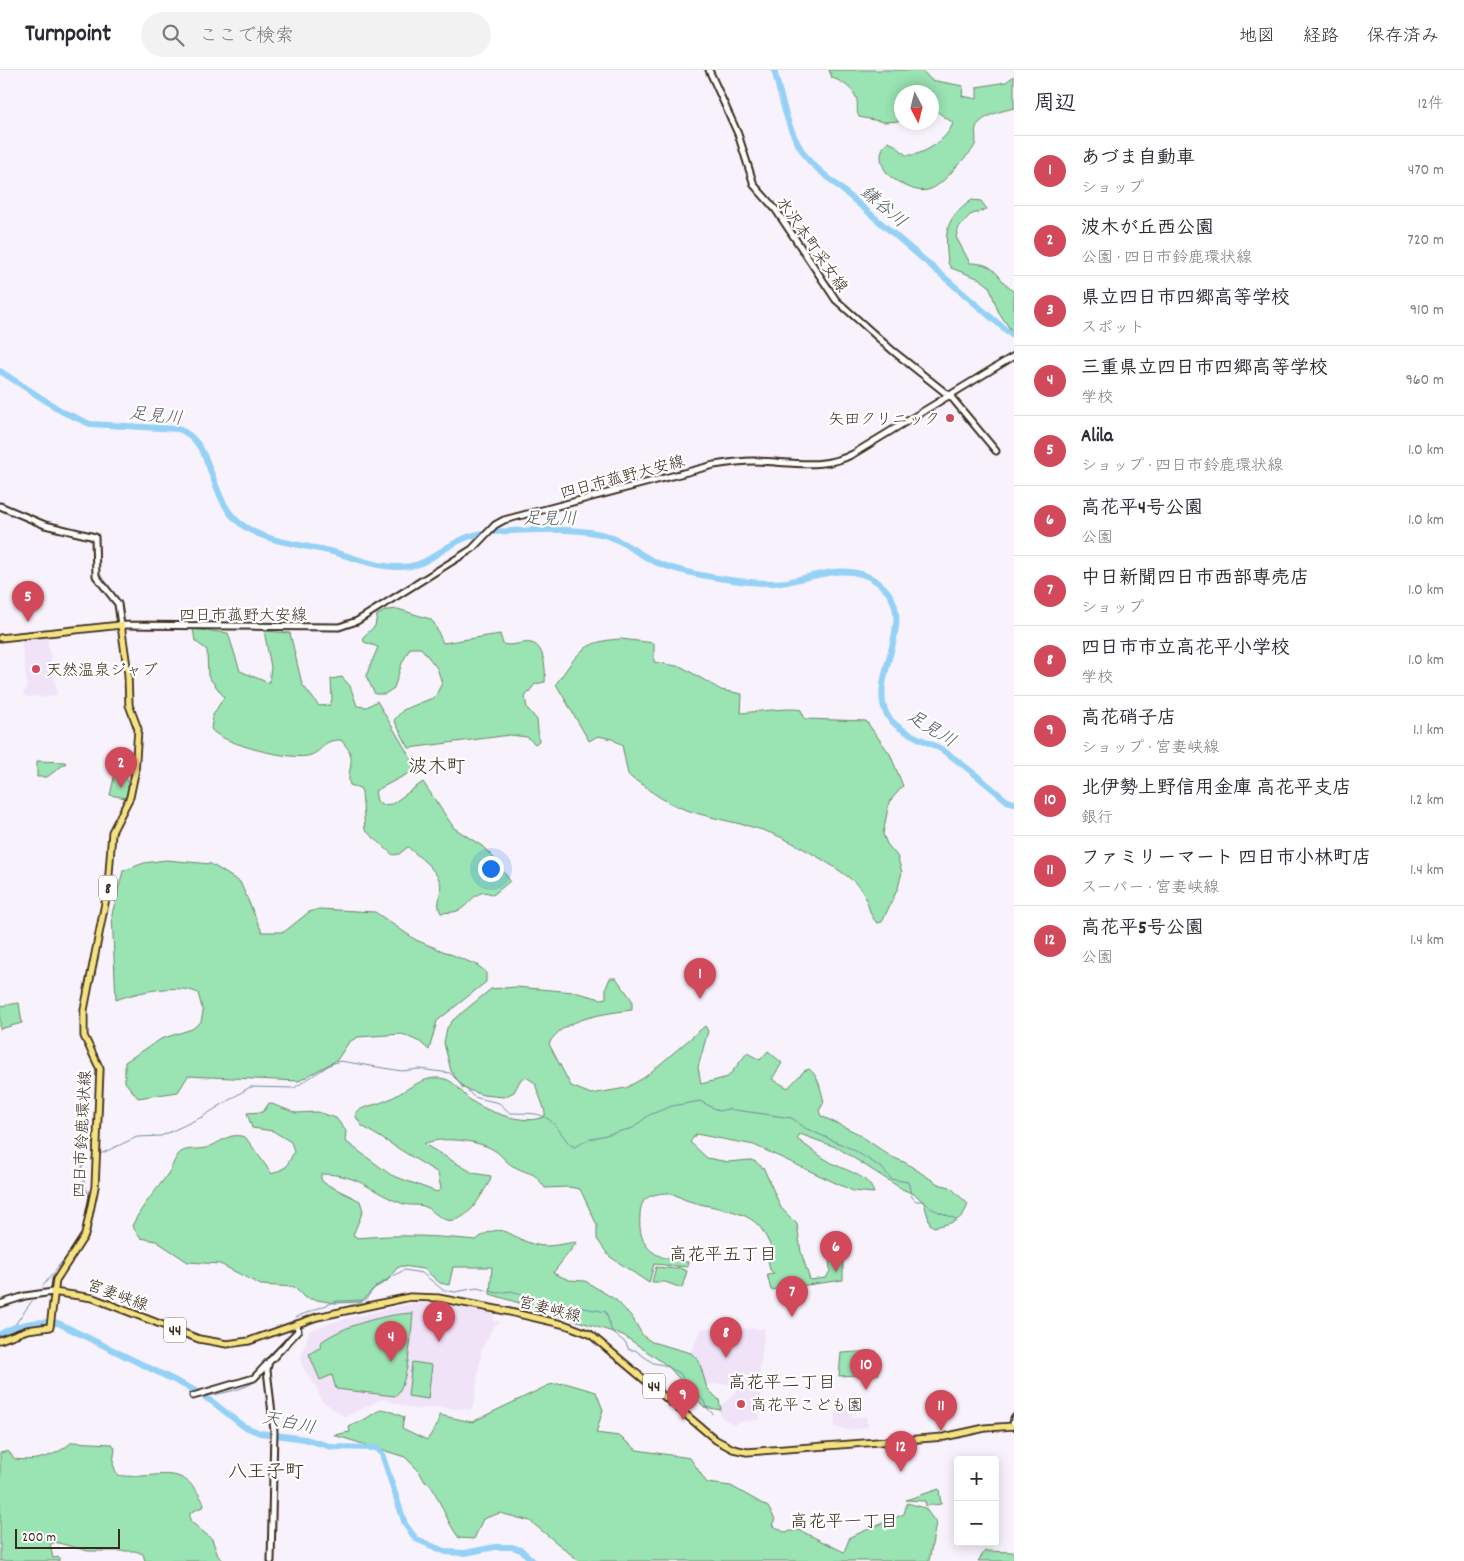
<!DOCTYPE html>
<html lang="ja">
<meta charset="utf-8">
<style>
body{margin:0;font-family:Dekko,"Klee One",sans-serif;background:#f2f2f3;color:#2b2b33}
.controls{position:absolute;right:15px;bottom:15px;display:grid;overflow:hidden;border-radius:5px;box-shadow:0 2px 12px #0003}
.controls button{width:45px;height:45px;display:grid;place-items:center;padding:0;border:0;border-bottom:1px solid #e1e1e2;background:#fff;color:#2b2b33;font:25px sans-serif}
.compass{position:absolute;left:894px;top:15px;width:45px;height:45px;border-radius:50%;background:#fff;box-shadow:0 2px 12px #0003;rotate:173deg}
.scale{position:absolute;left:15px;bottom:12px;width:105px;box-sizing:border-box;padding-left:5px;border:2px solid #3b2a1e;border-top:0;font-size:14px;line-height:18px;white-space:nowrap;color:#3b2a1e;-webkit-text-stroke:4px #fff;paint-order:stroke}
.you{position:absolute;left:490px;top:798px;width:18px;height:18px;margin:-12px;border:4px solid #fff;border-radius:50%;background:#1a73e8;box-shadow:0 0 0 8px #1a73e833}
.badge{display:grid;place-items:center;width:32px;height:32px;border-radius:50%;background:#d1495b;color:#fff;font-size:16px;font-weight:700}
.pin{position:absolute;translate:-50% -41px;filter:drop-shadow(0 1px 2px #0008)}
.pin::after{content:'';position:absolute;top:26px;width:18px;height:15px;background:inherit;clip-path:polygon(0 0,100% 0,50% 100%)}
.list{margin:0;padding:0;list-style:none}
h2{display:flex;justify-content:space-between;align-items:center;height:65px;margin:0;padding:0 20px;font-size:21px}
h2 small{font-size:16px;font-weight:400;color:#7c7c81}
.list li{display:grid;grid-template-columns:32px 1fr auto;gap:15px;align-items:center;box-sizing:border-box;height:70px;padding:0 20px;border-top:1px solid #e1e1e2}
.list b{display:block;font-size:19px;white-space:nowrap}
.list p{margin:0;font-size:16px;white-space:nowrap;color:#7c7c81}
.list em{font-size:16px;font-style:normal;color:#7c7c81}
.icon{flex:none;width:28px;height:28px;fill:none;stroke:currentColor;stroke-width:2;stroke-linecap:round;stroke-linejoin:round}
.map{position:relative;flex:none;width:1014px;height:1491px;overflow:hidden}
header{display:flex;align-items:center;gap:30px;box-sizing:border-box;height:70px;padding:0 25px;background:#fff;border-bottom:1px solid #e1e1e2}
header strong{font-size:24px}
nav{display:flex;gap:28px;margin-inline-start:auto;font-size:18px}
.search{width:350px;height:45px;background:#f2f2f3;display:flex;align-items:center;gap:12px;box-sizing:border-box;padding:0 18px;border-radius:28px;color:#7c7c81;font-size:19px}
main{display:flex}
aside{flex:1;background:#fff}
.map>svg:first-child{display:block}
</style>
<header>
<strong>Turnpoint</strong>
<div class="search"><svg class="icon" aria-label="search" viewBox="0 0 24 24"><circle cx="10" cy="10" r="6"/><path d="M15 15l6 6"/></svg>ここで検索</div>
<nav><a>地図</a><a>経路</a><a>保存済み</a></nav>
</header>
<main>
<div class="map">
<svg width="1014" height="1491" viewBox="0 0 1014 1491">
<rect width="100%" height="100%" fill="#f8f2fc"/>
<filter id="ink" filterUnits="userSpaceOnUse"><feTurbulence type="fractalNoise" baseFrequency=".02" numOctaves="2"/><feDisplacementMap in="SourceGraphic" scale="10" xChannelSelector="R" yChannelSelector="G"/><feConvolveMatrix kernelMatrix="1 2 1 2 8 2 1 2 1" color-interpolation-filters="sRGB"/></filter>
<g filter="url(#ink)">
<path fill="#f0e3f8" d="M47,566L57,625L39,628V625L27,627L23,623L27,618L26,607L21,568Z
M417,1232L488,1241L494,1244L493,1251L501,1252L494,1256L482,1278L474,1333L470,1340L439,1337L413,1339L382,1329L345,1347L321,1330L317,1318L302,1296L301,1288L309,1261L337,1251Z
M702,1258L765,1259L758,1314H706L699,1296L689,1286Z
M759,1316L760,1350L739,1352L734,1355L722,1348L718,1339L740,1317Z
M837,1334L851,1336L852,1348L866,1346L868,1357L848,1360L834,1357Z"/>
<path fill="#9ae3b3" stroke="#6a8668" d="M829,0H922L931,10L963,16L962,26L977,29V17L1006,12L1014,6V38C1002,41 988,44 979,53C972,59 978,68 975,75C972,82 962,90 957,96C933,123 925,129 892,108C881,100 876,81 888,72L895,75L906,85C922,87 948,69 953,53L932,38V22H902L901,51L884,52L859,47C856,41 858,36 857,30C854,19 842,11 832,8Z
M972,130L981,131L987,139L970,145L959,157L956,167L970,193C998,193 995,207 1014,222V265L998,241L989,216L980,209L951,198L948,193C945,160 944,150 972,130Z
M398,539L430,549L434,553L443,573L500,564L503,574C513,577 522,571 531,573C545,575 546,602 545,612L535,614L525,627L527,638L537,650L539,671L535,674L527,667L510,665L409,678L394,650L403,640L435,627L442,613L437,598L421,578H410L402,593L394,618L385,624H375L366,606L378,577L364,572L363,567L375,556L377,545L387,540Z
M193,559L228,563L240,601L269,613L271,597L264,561L290,563L302,614L319,636L330,635L332,629L331,609L342,607L350,616L357,636L367,637L377,631L417,699L375,721L377,731L381,735L392,734L423,712L454,758L482,776L495,789L510,811L493,825C476,815 470,837 457,841C452,843 446,842 441,843C435,834 443,822 440,812C435,798 419,787 408,777L399,784L393,785L365,760L362,722L360,718L350,715C346,705 354,694 350,683C349,679 344,674 341,670C321,670 326,679 311,685C295,692 221,674 211,659L213,645L224,627L208,606L207,580L195,571Z
M621,569L654,573V592L682,597L721,620L742,624L741,643C753,642 793,637 801,640L805,649L866,651L890,684L903,716L889,732L883,764L887,774L897,786L902,802L898,818L882,852L877,853C867,843 869,830 861,819C849,803 797,774 778,766C735,747 683,750 646,717C640,712 633,711 628,704L622,675L612,669L598,666L589,671L556,614C578,584 581,571 621,569Z
M37,691L65,692L66,693L47,707H37Z
M115,703L126,706L128,715H131L126,728L110,725Z
M166,790L211,794L240,812L262,862H284L309,842L319,839L375,842L416,870L477,895L486,902V912L437,951L429,980L420,972L402,964L358,967L349,972L337,990L299,1011L188,1006L178,1022L138,1028L125,1012V992L161,969L192,959L201,952L203,942L198,923C178,913 137,922 116,930L112,844L123,801L144,793Z
M610,908H616L632,930V940C608,943 561,948 549,974L571,1016L591,1024L626,1018L645,1007L705,956L708,961L698,997L701,1014L728,1007L747,983L760,990L768,981L782,993L772,1009L788,1018L804,1001L809,999C819,1006 821,1021 824,1032L819,1041L821,1046L857,1063L890,1086L906,1093L938,1114L950,1117L968,1134C962,1152 952,1153 934,1157L930,1154L924,1133L916,1125L902,1119L838,1078L800,1064L797,1069C808,1077 818,1085 830,1092C845,1101 868,1104 874,1123L853,1121L754,1075L696,1064L690,1072L707,1088L728,1092L751,1090L756,1092L764,1099L781,1138L797,1154L801,1182L810,1210L826,1208L830,1201L829,1187L843,1186V1210L771,1220L767,1204L774,1203L770,1200L768,1190L773,1181C769,1173 764,1161 758,1155C742,1138 707,1138 686,1130C680,1128 676,1124 669,1123C662,1123 653,1124 647,1128C642,1131 640,1139 640,1145C637,1179 656,1190 688,1192V1197L654,1194L649,1213L609,1186L597,1169V1155L580,1119L569,1117L545,1118C533,1100 532,1106 515,1097C507,1094 502,1085 494,1080C478,1070 440,1066 424,1074L473,1103L491,1106L490,1111C481,1125 471,1147 454,1150C443,1153 435,1142 426,1137C420,1134 411,1136 404,1134C371,1123 361,1104 321,1104V1109L324,1113L360,1131L363,1141L353,1165L358,1168C397,1164 436,1166 476,1170C504,1148 511,1170 537,1175C549,1178 565,1173 577,1172L553,1203L569,1210L585,1211L616,1230L632,1247L643,1266L652,1272L691,1283L699,1291L707,1318L719,1330L721,1340L704,1337L668,1296L623,1265L490,1224L492,1197H453L449,1215L440,1213L424,1199L402,1196L397,1198L387,1211L373,1219L361,1232L335,1233L305,1228L294,1217L261,1215L220,1194L188,1192L156,1171L141,1168L132,1156C143,1133 156,1122 169,1102C173,1096 175,1086 181,1082C189,1077 202,1081 211,1076C222,1071 233,1061 246,1068L272,1104L286,1097L294,1082L291,1072L273,1061L252,1058L247,1043L263,1042L269,1033L296,1043L318,1042L336,1048L346,1061L345,1071L391,1105L437,1122L441,1119L438,1103L362,1056L356,1047V1042C364,1036 376,1035 385,1031C404,1024 423,1003 445,1009C454,1011 462,1023 469,1029C484,1041 527,1057 545,1046C546,1039 537,1022 535,1013L526,1007L521,1009L514,1022L504,1027L483,1025L463,1018L451,1001L444,973L447,958L453,950L491,919L516,917L574,922L601,929L606,928V918Z
M19,933L22,953L0,959V936Z
M656,1197L676,1199L677,1197L687,1201L682,1218L665,1212H652Z
M413,1243C411,1262 409,1316 395,1326L336,1319L332,1305L320,1310L309,1284L321,1277L320,1273C341,1256 386,1244 413,1243Z
M876,1281L879,1304L839,1306L841,1283Z
M412,1292L432,1295L428,1329L408,1326Z
M565,1313L596,1322L603,1340L596,1363L619,1366L637,1380L690,1388L707,1413L731,1416L768,1437L775,1449L772,1455L784,1462L799,1460L844,1482L850,1467L904,1444L907,1433L925,1438L936,1453L929,1491H579L530,1451L500,1443L483,1449L474,1469L459,1468C446,1451 441,1431 429,1413L425,1412L419,1401L405,1387L334,1365L350,1362L349,1357C355,1353 361,1352 367,1348C386,1335 383,1339 404,1347L402,1358L427,1370L438,1354L439,1345L472,1352L549,1315Z
M72,1372L112,1374L115,1378L113,1394L117,1405C156,1412 182,1387 204,1434V1436L190,1443V1451L212,1469L218,1486L224,1491H145L143,1484L135,1481H88L55,1472L50,1475L53,1488L59,1487V1491H0V1383L8,1381L15,1389C36,1392 56,1386 72,1372Z
M939,1419L941,1434L926,1436L925,1431L906,1430Z
M985,1481L1014,1482V1491H978Z"/>
<g fill="none" stroke-linecap="round" stroke-linejoin="round">
<path stroke="#708e9f" stroke-width="1" d="M98,1085L137,1067L161,1066L170,1062L202,1047L250,1017L294,1018L331,994L340,991L402,1001L419,999L450,1003L474,1027L499,1033L510,1043C535,1044 545,1040 561,1063C565,1068 568,1074 574,1077L590,1069L633,1058L649,1045L672,1036L700,1031L719,1041L728,1039L792,1048L805,1058L852,1079L882,1098L891,1109L908,1112L912,1127L916,1131H923L932,1139L956,1149
M90,1129L80,1100L86,1091L94,1087
M42,1217L74,1177
M296,1247L337,1231L365,1230L376,1216L404,1200L422,1203L443,1220L455,1222L477,1218L498,1223L511,1221L544,1231L606,1242L612,1262L626,1273L629,1280H635L653,1293L664,1295L680,1303L687,1316L704,1331L706,1337L713,1344
M14,1256L32,1231
M263,1294L262,1292L290,1264
M205,1327C223,1322 255,1320 265,1301"/>
<path stroke="#94d1f5" stroke-width="6" d="M774,0C783,33 788,66 811,93L1014,267
M0,301L63,342L90,354L178,359C215,371 208,430 241,454C266,473 303,474 333,482C350,486 367,494 385,496C426,502 431,483 463,469C477,462 495,462 511,461C539,460 581,457 608,466C626,472 641,487 660,494C688,504 719,509 749,512C762,513 774,514 787,512C816,506 849,492 876,511C925,545 868,603 886,643C895,662 927,670 944,681C966,696 987,714 1007,731L1014,733
M0,1264C19,1253 36,1251 58,1253L192,1319L214,1333L243,1356L260,1363L305,1369L332,1377L377,1378L382,1384L405,1454L416,1469L446,1482L465,1483L495,1477H512L521,1480L533,1491"/>
<defs>
<path id="secondary" d="M709,0L738,64L754,115L776,140L836,230L893,281L952,328L996,381
M0,436L45,455L95,467L96,506L118,534L121,555L339,557L357,551L472,479L495,455L504,450L714,395C727,393 740,391 753,391C786,391 822,401 853,384L1014,286
M0,1234L25,1226L53,1222
M269,1291L267,1300L274,1361L271,1491
M193,1326L254,1308L298,1261L297,1254
M1013,1356L1014,1348"/>
<path id="primary" d="M0,568L121,555L128,604L129,635L138,659L135,703L130,727L112,762L108,818L84,940V966L100,999L95,1117L85,1165L56,1210L50,1257L27,1260L0,1270
M53,1222L93,1228L199,1269L227,1274L249,1271L317,1247L410,1227L438,1228L501,1240L566,1255L590,1264L716,1370L733,1379L747,1382L944,1367L985,1358L1014,1356"/>
</defs>
<use href="#secondary" stroke="#3b2a1e" stroke-width="9"/>
<use href="#primary" stroke="#3b2a1e" stroke-width="9"/>
<use href="#secondary" stroke="#fff" stroke-width="5"/>
<use href="#primary" stroke="#f5e382" stroke-width="5.5"/>
</g>
</g>
<g fill="#d1495b" stroke="#fff" stroke-width="2">
<circle cx="950" cy="348" r="5"/>
<circle cx="36" cy="599" r="5"/>
<circle cx="741" cy="1334" r="5"/>
</g>
<g text-anchor="middle" stroke-width="4.5" stroke-linejoin="round" paint-order="stroke">
<g fill="#fff" stroke="#766a62" stroke-width="1">
<rect x="99" y="805.5" width="18" height="25" rx="4"/>
<rect x="164" y="1247.5" width="22" height="25" rx="4"/>
<rect x="643" y="1303.5" width="22" height="25" rx="4"/>
</g>
<g font-size="15" font-weight="bold" fill="#3b2a1e">
<text x="108" y="823">8</text>
<text x="175" y="1265">44</text>
<text x="654" y="1321">44</text>
</g>
<g font-size="16" fill="#3b2a1e" stroke="#fff">
<text transform="translate(813 174) rotate(55)" y="6">水沢本町采女線</text>
<text transform="translate(622 406) rotate(-15)" y="6">四日市菰野大安線</text>
<text x="243" y="550">四日市菰野大安線</text>
<text transform="translate(81 1064) rotate(-87)" y="6">四日市鈴鹿環状線</text>
<text transform="translate(118 1224) rotate(20)" y="6">宮妻峡線</text>
<text transform="translate(550 1238) rotate(14)" y="6">宮妻峡線</text>
</g>
<g font-size="16" fill="#3b2a1e" stroke="#fff" text-anchor="start">
<text x="940" y="354" text-anchor="end">矢田クリニック</text>
<text x="46" y="605">天然温泉ジャブ</text>
<text x="751" y="1340">高花平こども園</text>
</g>
<g font-size="18" font-style="italic" fill="#565c5e" stroke="#fff">
<text transform="translate(884 136) rotate(40)" y="6">鎌谷川</text>
<text transform="translate(156 345) rotate(6)" y="6">足見川</text>
<text x="550" y="454">足見川</text>
<text transform="translate(932 658) rotate(32)" y="6">足見川</text>
<text transform="translate(289 1352) rotate(12)" y="6">天白川</text>
</g>
<g font-size="18" fill="#3b2a1e" stroke="#fff">
<text x="723" y="1190">高花平五丁目</text>
<text x="782" y="1318">高花平二丁目</text>
<text x="844" y="1457">高花平一丁目</text>
</g>
<g font-size="19" fill="#3b2a1e" stroke="#fff">
<text x="437" y="702">波木町</text>
<text x="266" y="1407">八王子町</text>
</g>
</g>
</svg>
<div class="controls">
<button>+</button>
<button>−</button>
</div>
<svg class="compass" viewBox="-18 -18 36 36"><path d="M0-13l5 13h-10z" fill="#e53935"/><path d="M0 13l5-13h-10z" fill="#7c7c81"/></svg>
<div class="scale">200 m</div>
<div class="you"></div>
<div class="pin badge" style="left:700px;top:929px">1</div>
<div class="pin badge" style="left:121px;top:718px">2</div>
<div class="pin badge" style="left:439px;top:1272px">3</div>
<div class="pin badge" style="left:391px;top:1292px">4</div>
<div class="pin badge" style="left:28px;top:552px">5</div>
<div class="pin badge" style="left:836px;top:1202px">6</div>
<div class="pin badge" style="left:792px;top:1247px">7</div>
<div class="pin badge" style="left:726px;top:1288px">8</div>
<div class="pin badge" style="left:683px;top:1350px">9</div>
<div class="pin badge" style="left:866px;top:1320px">10</div>
<div class="pin badge" style="left:941px;top:1361px">11</div>
<div class="pin badge" style="left:901px;top:1402px">12</div>
</div>
<aside>
<h2>周辺<small>12件</small></h2>
<ul class="list">
<li><span class="badge">1</span><div><b>あづま自動車</b><p>ショップ</p></div><em>470 m</em></li>
<li><span class="badge">2</span><div><b>波木が丘西公園</b><p>公園 · 四日市鈴鹿環状線</p></div><em>720 m</em></li>
<li><span class="badge">3</span><div><b>県立四日市四郷高等学校</b><p>スポット</p></div><em>910 m</em></li>
<li><span class="badge">4</span><div><b>三重県立四日市四郷高等学校</b><p>学校</p></div><em>960 m</em></li>
<li><span class="badge">5</span><div><b>Alila</b><p>ショップ · 四日市鈴鹿環状線</p></div><em>1.0 km</em></li>
<li><span class="badge">6</span><div><b>高花平4号公園</b><p>公園</p></div><em>1.0 km</em></li>
<li><span class="badge">7</span><div><b>中日新聞四日市西部専売店</b><p>ショップ</p></div><em>1.0 km</em></li>
<li><span class="badge">8</span><div><b>四日市市立高花平小学校</b><p>学校</p></div><em>1.0 km</em></li>
<li><span class="badge">9</span><div><b>高花硝子店</b><p>ショップ · 宮妻峡線</p></div><em>1.1 km</em></li>
<li><span class="badge">10</span><div><b>北伊勢上野信用金庫 高花平支店</b><p>銀行</p></div><em>1.2 km</em></li>
<li><span class="badge">11</span><div><b>ファミリーマート 四日市小林町店</b><p>スーパー · 宮妻峡線</p></div><em>1.4 km</em></li>
<li><span class="badge">12</span><div><b>高花平5号公園</b><p>公園</p></div><em>1.4 km</em></li>
</ul>
</aside>
</main>
